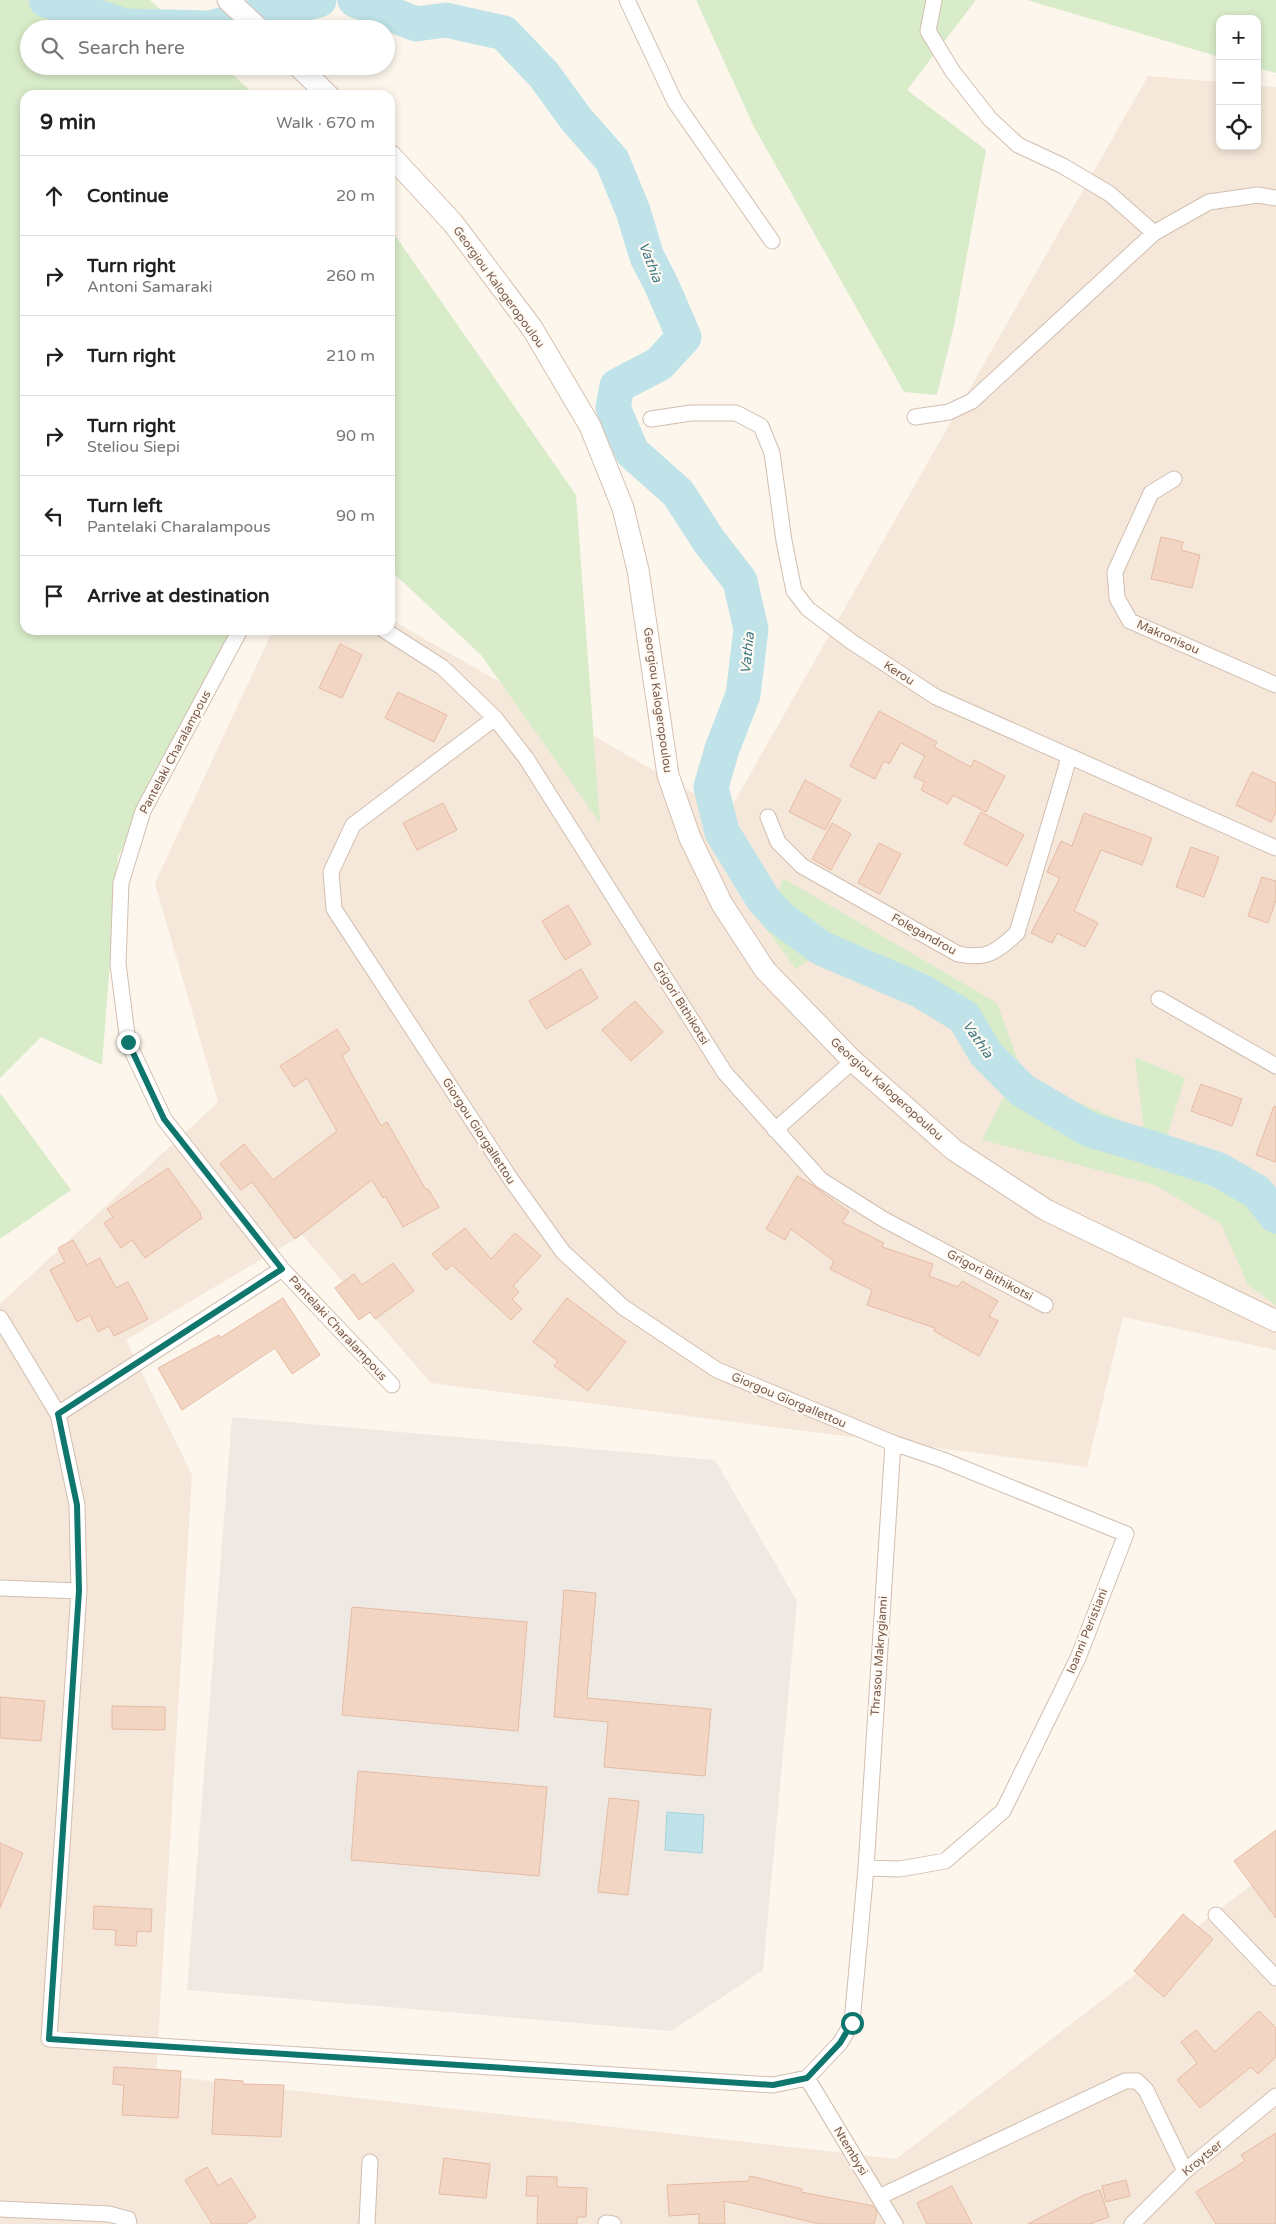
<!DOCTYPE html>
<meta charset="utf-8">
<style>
body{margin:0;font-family:"Varela Round",sans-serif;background:#f2f2f2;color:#222}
.controls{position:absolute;right:15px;top:15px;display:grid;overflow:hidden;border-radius:10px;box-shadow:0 2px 8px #0003}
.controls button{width:45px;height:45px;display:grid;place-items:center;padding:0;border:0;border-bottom:1px solid #e0e0e0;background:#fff;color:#222;font:25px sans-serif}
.stop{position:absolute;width:15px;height:15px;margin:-11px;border:4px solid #0f766e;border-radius:50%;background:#fff}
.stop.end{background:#0f766e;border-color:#fff;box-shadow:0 1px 5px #0008}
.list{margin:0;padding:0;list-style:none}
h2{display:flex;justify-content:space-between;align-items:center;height:65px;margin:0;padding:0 20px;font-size:21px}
h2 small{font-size:16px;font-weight:400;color:#767676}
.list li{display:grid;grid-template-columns:32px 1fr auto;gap:15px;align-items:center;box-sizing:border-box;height:80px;padding:0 20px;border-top:1px solid #e0e0e0}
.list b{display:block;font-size:19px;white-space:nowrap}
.list p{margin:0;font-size:16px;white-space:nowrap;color:#767676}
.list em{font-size:16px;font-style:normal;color:#767676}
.icon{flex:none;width:28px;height:28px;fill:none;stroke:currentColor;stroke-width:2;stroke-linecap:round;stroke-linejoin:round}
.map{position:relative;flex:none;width:1276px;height:2224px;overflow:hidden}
.search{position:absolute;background:#fff;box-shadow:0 2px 8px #0003;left:20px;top:20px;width:375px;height:55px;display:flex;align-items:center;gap:12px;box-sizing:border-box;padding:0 18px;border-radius:28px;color:#767676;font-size:19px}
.panel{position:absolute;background:#fff;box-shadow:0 2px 8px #0003;left:20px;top:90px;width:375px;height:545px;border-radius:15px}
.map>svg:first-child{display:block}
</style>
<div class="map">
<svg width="1276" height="2224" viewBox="0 0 1276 2224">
<rect width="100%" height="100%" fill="#fdf6ec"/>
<path fill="#f5e8da" d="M1148,76L1220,82V146H1257V86L1276,87V1350L1123,1317L1087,1467L431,1383L302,1235L126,1340L192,1475L156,2075L896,2159L1276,1866V2224H0V1304L218,1102L155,883L273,630H390V619L728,813Z"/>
<path fill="#efe9e4" d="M232,1417L715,1460L797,1601L763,1970L671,2031L187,1990Z"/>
<path fill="#d8ecc9" d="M0,0H150L182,29H29V66H223L255,95H25V630H233L118,857L102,1065L41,1037L0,1078Z
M696,0H976L907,90L986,150L954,326L937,395L904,392L754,127Z
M1027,0H1276V73L1257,68V19H1220V57Z
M390,228L576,495L600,823L481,655L390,570Z
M783,878L997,1003L1025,1080L1144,1130L1135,1057L1185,1078L1167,1136L1232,1158L1276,1192V1305L1248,1285L1221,1224L1155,1185L982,1140L1006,1093L949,1025L833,942L796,969L767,930Z
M0,1093L71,1190L0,1239Z"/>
<path fill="#bfe3e8" stroke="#a5d3da" d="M667,1812L704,1815L702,1853L665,1850Z"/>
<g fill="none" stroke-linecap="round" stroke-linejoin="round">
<path stroke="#a5d3da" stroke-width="5.5" d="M261,15L279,11"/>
<path stroke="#bfe3e8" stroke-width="35" d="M46,0L125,26L209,28L261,15
M355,0L416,24L446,20L504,33L544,75L576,119L612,160L633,211L647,257L661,284L684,337L659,364L617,386L613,408L632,452L678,493L709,541L740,581L751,629L743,695L722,749L711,787L722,832L763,899L778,916L821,948L921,991L964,1017L986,1054L1022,1090L1090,1130L1145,1146L1219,1170L1257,1192L1276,1216
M279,11L319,0"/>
</g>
<path fill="#f3d5c3" stroke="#e6bba3" d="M1161,537L1183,542L1181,550L1200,555L1192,588L1151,579Z
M340,644L362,655L342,698L319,688Z
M398,692L447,715L434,742L385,718Z
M879,711L937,742L934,747L971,767L974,760L1005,776L986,812L953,795L948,804L921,790L925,782L914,777L925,756L901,743L889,764L884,761L875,779L850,766Z
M1252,772L1276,783V812L1271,822L1236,805Z
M805,780L841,800L825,830L789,812Z
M443,803L457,830L417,850L403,823Z
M981,812L1024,835L1007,866L964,844Z
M1084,813L1152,838L1142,865L1101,850L1074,911L1098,923L1085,947L1057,933L1052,943L1031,933L1060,878L1047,872L1061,841L1072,846Z
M832,823L851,834L831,870L812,859Z
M879,843L901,854L880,894L858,883Z
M1191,847L1219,857L1204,897L1176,887Z
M1262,877L1276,881V900L1268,923L1248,916Z
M568,905L591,944L565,960L542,921Z
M581,969L598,998L546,1029L529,1001Z
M635,1001L663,1032L631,1061L602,1030Z
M337,1029L350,1050L342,1056L381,1126L387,1122L426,1190L428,1189L439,1207L403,1227L385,1196L383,1198L372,1180L295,1239L252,1182L241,1190L220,1164L244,1144L273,1180L337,1131L307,1078L294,1087L280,1066Z
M1201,1084L1242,1099L1232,1126L1191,1111Z
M1274,1106L1276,1107V1162L1256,1155Z
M168,1168L201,1214L200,1215L202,1218L145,1258L132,1240L121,1248L104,1223L113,1217L107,1209Z
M797,1176L814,1186L849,1212L842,1222L884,1243L882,1247L933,1264L929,1276L958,1287L962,1281L998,1301L989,1316L998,1321L979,1356L934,1331L935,1328L867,1305L872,1290L830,1269L834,1261L791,1229L785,1240L766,1229Z
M465,1228L491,1259L515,1233L541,1256L513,1286L519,1292L512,1299L522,1309L511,1320L452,1265L446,1270L432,1254Z
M73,1240L87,1265L100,1258L116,1288L128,1282L148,1319L114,1336L109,1326L98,1332L90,1315L77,1322L50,1270L65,1262L58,1248Z
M393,1263L414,1291L375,1319L370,1312L359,1320L335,1288L354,1274L362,1285Z
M283,1298L320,1355L292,1374L275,1348L182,1410L158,1368L219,1335L220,1338Z
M567,1298L626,1342L588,1391L554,1366L558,1361L533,1342Z
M564,1590L596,1593L587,1698L711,1709L705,1776L604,1767L608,1722L554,1717Z
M352,1607L527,1622L518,1731L342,1715Z
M0,1697L45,1701L41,1741L0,1738Z
M112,1706L165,1707V1730L112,1729Z
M358,1771L547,1787L539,1876L351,1860Z
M609,1798L639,1801L628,1895L598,1892Z
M1276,1830V1918L1234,1861Z
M0,1843L23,1853L0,1908Z
M94,1906L152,1909L151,1932L137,1931L136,1946L115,1945L116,1930L93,1929Z
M1183,1914L1213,1939L1164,1997L1134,1971Z
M1259,2011L1276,2028V2057L1258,2074L1251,2067L1200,2108L1177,2080L1197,2063L1181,2042L1196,2030L1215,2052Z
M114,2067L181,2071L178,2118L122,2115L124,2085L113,2084Z
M215,2079L243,2081V2084L284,2085L281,2137L212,2134Z
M1276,2133V2224H1216L1196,2192L1245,2161L1241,2155Z
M444,2158L490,2164L486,2198L439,2194Z
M207,2167L218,2186L231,2178L256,2217L245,2224H212L185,2180Z
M527,2176L557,2177V2187L587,2188L586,2217H577V2224H537L538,2196H526Z
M750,2176L802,2189L801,2192L873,2206L877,2212L874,2224H819L724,2201L725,2224H699V2214L669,2216L667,2185L748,2181Z
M1126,2180L1130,2196L1106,2202L1102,2186Z
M952,2186L972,2224H927L917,2203Z
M1100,2190L1109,2217L1090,2224H1028L1084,2195Z"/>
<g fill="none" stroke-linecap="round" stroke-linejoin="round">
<defs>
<path id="street" d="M627,0L675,102L772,241
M934,0L928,31L953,72L990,119L1018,145L1063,166L1110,194L1154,233
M915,417L949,412L972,401L1154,233L1209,202L1258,195L1276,198
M651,419L691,413H736L761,426L772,453L784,541L794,591L808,609L852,642L936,697L1276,848
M1174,479L1151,493L1115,572L1117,598L1130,621L1276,685
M240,630L143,811L121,883L118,964L128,1042L164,1119L282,1269L392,1385
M384,630L442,667L495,718L526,758L725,1073L821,1180L883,1219L1045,1305
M495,718L353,825L331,872L334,909L510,1178L563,1252L623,1307L717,1370L893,1443L943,1460L1126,1534L1078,1658L1003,1811L945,1861L900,1869L866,1868
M768,817L778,842L802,866L958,954C987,960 996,952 1017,933L1069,758
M1159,999L1276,1066
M775,1130L853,1061
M0,1318L58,1414L77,1505L79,1591L49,2039L773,2085L807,2078
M58,1414L282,1269
M0,1588L79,1591
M1216,1915L1276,1978
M807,2078L840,2043L852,2023L866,1868L893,1443
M807,2078L895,2224
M879,2197L1125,2081H1137L1146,2090L1185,2171
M0,2209L109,2214L128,2219L129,2224
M606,2223L613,2224
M367,2224L370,2162
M1132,2224L1185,2171L1276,2096"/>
<path id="secondary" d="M228,0L259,29
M298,66L328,95
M390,155L453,223L532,328L590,426L623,508L638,570L668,775L690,838L722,904L765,970L853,1061L954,1150L1046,1210L1276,1321"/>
</defs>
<use href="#street" stroke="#d1beb0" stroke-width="17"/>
<use href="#secondary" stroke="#d6c0b0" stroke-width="23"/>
<use href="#street" stroke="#fff" stroke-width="15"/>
<use href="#secondary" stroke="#fff" stroke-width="21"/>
</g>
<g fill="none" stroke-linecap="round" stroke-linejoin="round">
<path stroke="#0f766e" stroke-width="6" d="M128,1042L164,1119L282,1269L58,1414L77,1505L79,1591L49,2039L773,2085L807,2078L840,2043L852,2023"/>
</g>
<g text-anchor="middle" stroke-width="4.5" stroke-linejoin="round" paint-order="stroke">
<g font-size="12" fill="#7a5c4d" stroke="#fffaf3">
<text transform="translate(499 287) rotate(54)" y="4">Georgiou Kalogeropoulou</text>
<text transform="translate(1168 637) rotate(24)" y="4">Makronisou</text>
<text transform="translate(899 673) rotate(33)" y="4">Kerou</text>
<text transform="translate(658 700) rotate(82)" y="4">Georgiou Kalogeropoulou</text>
<text transform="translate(175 752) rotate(-62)" y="4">Pantelaki Charalampous</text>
<text transform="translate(924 934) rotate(29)" y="4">Folegandrou</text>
<text transform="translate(681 1003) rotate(58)" y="4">Grigori Bithikotsi</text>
<text transform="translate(887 1089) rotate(42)" y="4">Georgiou Kalogeropoulou</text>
<text transform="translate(479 1131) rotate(57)" y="4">Giorgou Giorgallettou</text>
<text transform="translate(990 1275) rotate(28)" y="4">Grigori Bithikotsi</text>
<text transform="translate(338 1328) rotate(47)" y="4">Pantelaki Charalampous</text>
<text transform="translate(789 1400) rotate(23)" y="4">Giorgou Giorgallettou</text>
<text transform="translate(1087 1631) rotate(-68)" y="4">Ioanni Peristiani</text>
<text transform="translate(879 1656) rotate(-86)" y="4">Thrasou Makrygianni</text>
<text transform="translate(851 2151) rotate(59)" y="4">Ntembysi</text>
<text transform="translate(1202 2158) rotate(-40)" y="4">Kroytser</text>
</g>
<g font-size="14" font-style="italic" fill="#437c86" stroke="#fffaf3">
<text transform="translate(651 262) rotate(69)" y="5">Vathia</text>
<text transform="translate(747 653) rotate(-84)" y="5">Vathia</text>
<text transform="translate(978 1039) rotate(55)" y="5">Vathia</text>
</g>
</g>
</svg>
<div class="controls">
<button>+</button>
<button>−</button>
<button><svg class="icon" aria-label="locate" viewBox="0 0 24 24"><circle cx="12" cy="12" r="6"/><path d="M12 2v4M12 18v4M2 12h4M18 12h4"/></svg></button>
</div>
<div class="stop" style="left:852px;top:2023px"></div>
<div class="stop end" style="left:128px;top:1042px"></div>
<div class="search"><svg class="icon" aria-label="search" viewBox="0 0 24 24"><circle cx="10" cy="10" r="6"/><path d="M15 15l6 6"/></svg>Search here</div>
<section class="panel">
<h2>9 min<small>Walk · 670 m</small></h2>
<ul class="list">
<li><svg class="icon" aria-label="ahead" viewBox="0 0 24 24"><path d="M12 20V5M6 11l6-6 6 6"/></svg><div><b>Continue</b></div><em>20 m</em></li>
<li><svg class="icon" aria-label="right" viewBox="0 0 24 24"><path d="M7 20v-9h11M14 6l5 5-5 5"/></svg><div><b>Turn right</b><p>Antoni Samaraki</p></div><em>260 m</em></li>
<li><svg class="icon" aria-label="right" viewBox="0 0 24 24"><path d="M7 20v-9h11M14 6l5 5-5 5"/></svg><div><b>Turn right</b></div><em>210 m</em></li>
<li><svg class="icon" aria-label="right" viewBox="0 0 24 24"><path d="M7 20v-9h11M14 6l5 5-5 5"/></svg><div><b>Turn right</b><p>Steliou Siepi</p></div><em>90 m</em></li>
<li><svg class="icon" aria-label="left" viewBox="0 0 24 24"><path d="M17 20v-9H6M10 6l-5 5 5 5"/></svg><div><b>Turn left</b><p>Pantelaki Charalampous</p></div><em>90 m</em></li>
<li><svg class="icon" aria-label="arrive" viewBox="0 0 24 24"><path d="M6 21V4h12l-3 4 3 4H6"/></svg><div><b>Arrive at destination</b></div></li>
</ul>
</section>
</div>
